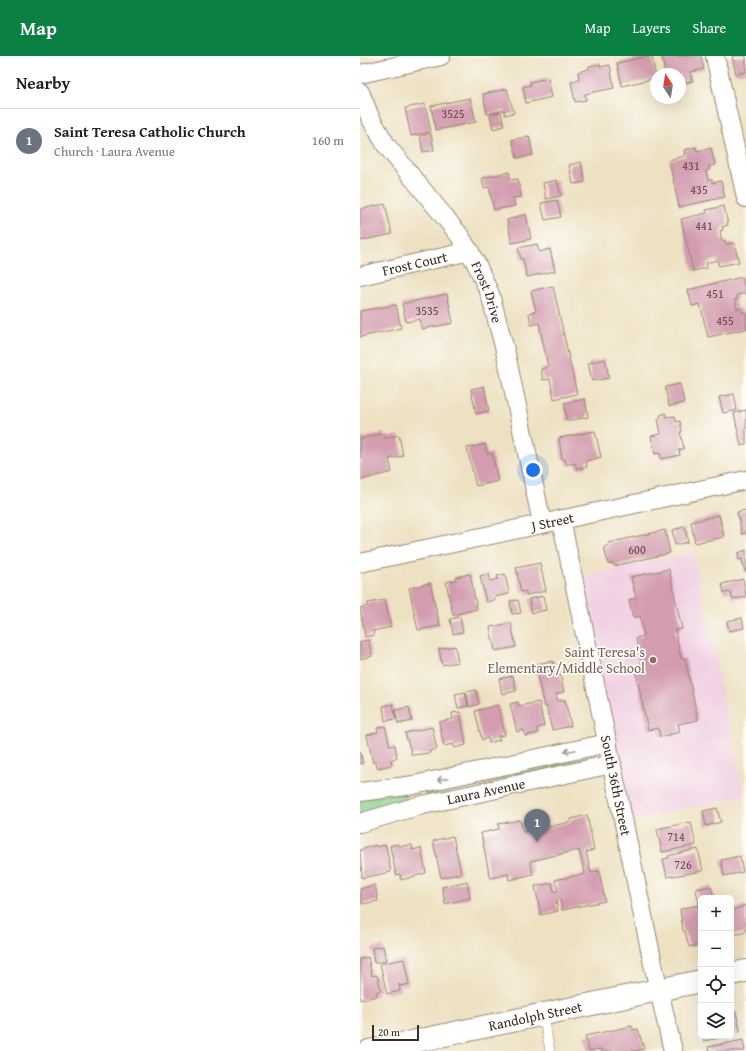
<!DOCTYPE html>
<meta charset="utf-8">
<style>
body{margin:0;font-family:"Gentium Book Plus",serif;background:#f2f2f2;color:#202124}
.controls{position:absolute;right:12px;bottom:12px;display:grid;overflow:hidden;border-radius:6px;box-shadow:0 4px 16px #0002}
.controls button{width:36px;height:36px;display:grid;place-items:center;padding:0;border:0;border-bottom:1px solid #e0e0e0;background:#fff;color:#202124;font:20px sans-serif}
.compass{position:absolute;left:290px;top:12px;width:36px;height:36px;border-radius:50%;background:#fff;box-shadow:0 4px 16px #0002;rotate:348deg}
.scale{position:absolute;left:12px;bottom:10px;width:47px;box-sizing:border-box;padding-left:4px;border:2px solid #3b2a1e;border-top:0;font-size:11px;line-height:14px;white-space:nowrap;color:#3b2a1e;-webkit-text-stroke:3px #fdfcf7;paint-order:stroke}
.you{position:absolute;left:173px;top:414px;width:14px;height:14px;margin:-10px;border:3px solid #fff;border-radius:50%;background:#1a73e8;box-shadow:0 0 0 6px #1a73e833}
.badge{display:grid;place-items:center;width:26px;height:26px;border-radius:50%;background:#0b8043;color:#fff;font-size:13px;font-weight:700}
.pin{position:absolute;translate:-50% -33px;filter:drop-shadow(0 1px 2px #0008)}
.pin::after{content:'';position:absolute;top:21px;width:14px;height:12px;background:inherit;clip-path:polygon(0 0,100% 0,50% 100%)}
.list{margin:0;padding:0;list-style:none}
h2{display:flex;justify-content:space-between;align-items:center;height:52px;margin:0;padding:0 16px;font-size:17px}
h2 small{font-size:13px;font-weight:400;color:#757577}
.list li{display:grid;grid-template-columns:26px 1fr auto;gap:12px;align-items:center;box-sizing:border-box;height:64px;padding:0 16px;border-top:1px solid #e0e0e0}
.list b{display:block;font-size:15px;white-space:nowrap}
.list p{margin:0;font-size:13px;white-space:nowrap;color:#757577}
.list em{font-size:13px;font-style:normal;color:#757577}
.icon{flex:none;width:22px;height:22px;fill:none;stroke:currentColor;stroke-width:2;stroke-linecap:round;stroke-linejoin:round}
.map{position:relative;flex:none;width:386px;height:995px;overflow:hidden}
header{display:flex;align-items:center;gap:24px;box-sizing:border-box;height:56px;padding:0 20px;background:#0b8043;color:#fff}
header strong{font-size:19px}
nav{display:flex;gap:22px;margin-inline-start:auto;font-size:14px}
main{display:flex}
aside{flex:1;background:#fff}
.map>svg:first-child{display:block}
</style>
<header>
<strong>Map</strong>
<nav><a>Map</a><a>Layers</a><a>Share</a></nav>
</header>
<main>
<aside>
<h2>Nearby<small></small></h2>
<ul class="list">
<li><span class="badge" style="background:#6b7280">1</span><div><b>Saint Teresa Catholic Church</b><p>Church · Laura Avenue</p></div><em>160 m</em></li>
</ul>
</aside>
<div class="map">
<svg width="386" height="995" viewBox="0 0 386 995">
<rect width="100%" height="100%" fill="#fdfcf7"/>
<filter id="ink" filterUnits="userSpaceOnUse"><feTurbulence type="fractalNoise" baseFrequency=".025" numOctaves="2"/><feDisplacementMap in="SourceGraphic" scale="8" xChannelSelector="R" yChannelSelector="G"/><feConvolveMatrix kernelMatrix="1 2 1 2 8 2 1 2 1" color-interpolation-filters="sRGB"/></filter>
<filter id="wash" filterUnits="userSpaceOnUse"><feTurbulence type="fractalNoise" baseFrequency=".012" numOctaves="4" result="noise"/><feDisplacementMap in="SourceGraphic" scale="16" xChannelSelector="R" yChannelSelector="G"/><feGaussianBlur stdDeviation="0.9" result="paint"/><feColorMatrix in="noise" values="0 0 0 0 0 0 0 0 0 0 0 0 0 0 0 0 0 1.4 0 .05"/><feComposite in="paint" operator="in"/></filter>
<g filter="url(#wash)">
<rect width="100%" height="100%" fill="#eee1c2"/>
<path fill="#f1d0e3" d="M333,496L384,740L264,766L214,522Z"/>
<path fill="#88cf8b" stroke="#627c54" d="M227,700L230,705L66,740V734Z
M43,737L47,742L46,745L0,760V741Z"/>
<g id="blocks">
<path fill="#d39caf" d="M288,0H292L296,22L262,30L257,7Z
M302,0H341L344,13L330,16L332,25L320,28V18H305Z
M375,0H386V16L376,18L372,1Z
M240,8V11L250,9L254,32L225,38L226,44L215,46L211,26L219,24L218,16L229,13V10Z
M188,22L192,41L166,47L163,31L171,29L170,26Z
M147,33L154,57L145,59L144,54L127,58L123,38Z
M110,42L116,66L76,74L71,50Z
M65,48L71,76L51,80L45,52Z
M141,56L144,70L133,73L130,59Z
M71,78L74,94L63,96L60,80Z
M169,80L173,99L157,102L152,84Z
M336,91L337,95L351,92L355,109L349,110V114L346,115L348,124H352V127L361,125L365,141L319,151L309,104L325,100L324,94Z
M221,106L225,126L213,128L209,109Z
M149,116L151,124L158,123L161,141L153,142L155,150L134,154L129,131L124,132L122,122Z
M197,124L201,140L186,143L183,127Z
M197,144L201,161L185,164L181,147Z
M25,148L32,178L0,185V153Z
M364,150L368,169L362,171L363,174L360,175L361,182L362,185L365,184L366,188L374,187L379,206L359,210L357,204L346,207L347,212L333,215L321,163L347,157L346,154Z
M166,158L171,183L152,187L147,164Z
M177,188L179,196L190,193L195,215L167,221L163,203H161L158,192Z
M382,221L386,237L377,239L378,243H375L377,253L381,252L382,257L386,256V273L348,281L340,248L332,250L328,234Z
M193,230L217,338L194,343L190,323L183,324L181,313L188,311L179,267L171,269L169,257L176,255L171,235Z
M87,238L93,267L62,273L60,263L46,266L42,248Z
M36,249L41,272L0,281V255Z
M245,303L249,322L232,325L228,307Z
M320,328L324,347L309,350L305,331Z
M124,330L129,355L116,358L111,333Z
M374,338L377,354L363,357L359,341Z
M225,343L228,361L207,365L204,347Z
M386,354V388L381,390L374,357Z
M305,357L306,361L315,360L316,366L320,365L322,376H320L324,393L319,394L320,399L301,403L300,397L295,398L291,380L301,378L298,363H301L300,359Z
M235,375L241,401L226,405L227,411L217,413L215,407L206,409L205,403L202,404L199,382Z
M24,377L25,382L39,379L43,400L29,403L32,416L0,424V383Z
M125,388L127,398L132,397L138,425L116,430L107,392Z
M386,454V477L382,478L377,456Z
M359,459L364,481L335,487L331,466Z
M325,471L328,486L315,489L312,474Z
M305,474L310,497L254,510L253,507L248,508L244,491L249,489L248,487Z
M386,494V516H385L382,503L379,504L378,497Z
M180,507L186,535L166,539V535L161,536L156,512Z
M309,513L322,573L315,574L321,603L325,602L338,664L318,668L320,676L300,681L298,672L288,674L275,613L282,612L276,582L284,580L280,560L273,562L269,544L276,542L271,521Z
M110,518L117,553L93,559L86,526L96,524V521Z
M129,518L130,525L138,523L137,520L145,518L149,538L134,541L135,544L126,546L120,520Z
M383,523L386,541L372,543L371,536L364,537L362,528Z
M70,527L80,570L58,574L49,532Z
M183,540L186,554L172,557L169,543Z
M25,544L31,571L13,575L14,579L5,581L0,552L8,550V547Z
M158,544L161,557L152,558L150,545Z
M100,561L103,576L93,578L90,563Z
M382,562L384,572L369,575L367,565Z
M151,567L156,591L135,595L130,571Z
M8,584L12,600L0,603V586Z
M95,590L98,606L82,609L79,593Z
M193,605L195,610L198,609L204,636L196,638L198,645L205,644L211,670L192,674L186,650H184L176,614H178L177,608Z
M153,620L156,635L142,638L139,623Z
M116,634L119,648L109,651L106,636Z
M105,636L108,650L98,652L95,638Z
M158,646L159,650L179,646L184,670L177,672L178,677L165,680L164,674L157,676L150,648Z
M33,648L36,663L25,665L23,650Z
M138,649L145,679L138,680L140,684L129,687L128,682L122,684L115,655Z
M49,651L52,665L38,668L35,654Z
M100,656L106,689L94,692L93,688L84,690L79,666L93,663L92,657Z
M25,670L30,690L35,689L37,701L31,704L32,709L17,712L16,706L13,707L7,679L18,676L17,672Z
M72,671L77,693L69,695L70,697L52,699L45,677Z
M0,695L3,707L0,708Z
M357,752L361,766L346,770L343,755Z
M227,759L234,794L226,796L231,817L239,815L245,845L202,854L200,844L196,845L198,855L181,859L175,830L192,827L194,836L198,835L195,824L225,818L219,794L170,805L173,818L149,824L148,818L130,822L121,777L139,773L138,768L160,764L163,776L211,766V763Z
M331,766L336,789L302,796L297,773Z
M93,780L101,817L81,822L73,785Z
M38,788L39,790L52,789L53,794L61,792L66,817L41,824L40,818L36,819L30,790Z
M16,789V791L26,789L31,816L2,822L0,794Z
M338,793L343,815L307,821L303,803L309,802L308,800Z
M380,800L383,816L364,820L361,804Z
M107,825L110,842L85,848L82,831Z
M15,829L18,845L2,848L0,833Z
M351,830L354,842H341V849H339L336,833Z
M338,849L339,853L341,852V889L329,891L325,875H323L320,853Z
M386,849V875L383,877L371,879V855Z
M23,890L26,905L14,907L12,892Z
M8,901L12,920L17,919L21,934L16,936L17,940L0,944V903Z
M44,903L49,928L41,930L39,928L40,935L27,938L20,908Z
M376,956L380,975L371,977V957Z
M272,970L273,974L278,973L284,993L274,995H241V993L229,995L225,980Z
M343,980H364V981L344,985Z
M383,984L385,995H349L348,991Z"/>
</g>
</g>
<g filter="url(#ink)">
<use href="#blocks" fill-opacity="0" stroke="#948670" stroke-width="1"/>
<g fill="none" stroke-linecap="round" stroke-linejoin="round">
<defs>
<path id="lane" d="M183,958L190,995"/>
<g id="street">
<path d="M355,0L386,142"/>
<path d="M0,18L81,0"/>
<path id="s1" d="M0,36L10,61L26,89L100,180L116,207L130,238L145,294L182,467"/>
<path id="s2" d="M0,220L110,195"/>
<path id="s3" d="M201,463L293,908L313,995"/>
<path id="s4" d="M0,507L386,424"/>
<path d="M0,736L54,729L248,687"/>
<path id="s5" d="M0,767L58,750L252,708"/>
</g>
<g id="secondary">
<path d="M371,918L386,915"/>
<path id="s6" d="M9,995L341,925"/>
</g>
</defs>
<use href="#lane" stroke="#948670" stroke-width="10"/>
<use href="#street" stroke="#948670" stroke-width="20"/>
<use href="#secondary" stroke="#948670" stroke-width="24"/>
<use href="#lane" stroke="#fff" stroke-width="9"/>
<use href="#street" stroke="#fff" stroke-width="18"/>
<use href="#secondary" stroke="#fff" stroke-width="22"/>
</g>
<defs><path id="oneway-shaft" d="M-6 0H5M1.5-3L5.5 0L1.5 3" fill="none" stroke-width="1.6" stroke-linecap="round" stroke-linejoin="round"/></defs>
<g stroke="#a79f9a">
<use href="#oneway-shaft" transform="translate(210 695) rotate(168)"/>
<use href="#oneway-shaft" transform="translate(83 723) rotate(168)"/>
</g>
</g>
<circle fill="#8d6e63" stroke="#fdfcf7" stroke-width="1.5" cx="293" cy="604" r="4"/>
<g text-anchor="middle" stroke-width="3.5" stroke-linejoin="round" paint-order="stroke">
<g font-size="12" fill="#614642">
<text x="93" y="62">3525</text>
<text x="331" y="114">431</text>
<text x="339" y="138">435</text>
<text x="344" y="174">441</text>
<text x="355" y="242">451</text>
<text x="67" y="259">3535</text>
<text x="365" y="269">455</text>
<text x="277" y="498">600</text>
<text x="316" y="785">714</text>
<text x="323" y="813">726</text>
</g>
<g font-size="14" fill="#3b2a1e" stroke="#fdfcf7">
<text dy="5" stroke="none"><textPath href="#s2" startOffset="56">Frost Court</textPath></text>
<text dy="5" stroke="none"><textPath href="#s1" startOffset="239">Frost Drive</textPath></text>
<text dy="5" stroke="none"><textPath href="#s4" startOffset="197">J Street</textPath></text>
<text dy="5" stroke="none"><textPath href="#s3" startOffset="272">South 36th Street</textPath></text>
<text dy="5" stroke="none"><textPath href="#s5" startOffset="130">Laura Avenue</textPath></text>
<text dy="5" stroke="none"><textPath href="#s6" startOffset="170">Randolph Street</textPath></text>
</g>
<g font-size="14" fill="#785e54" stroke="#fdfcf7" text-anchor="end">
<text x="285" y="601">Saint Teresa's<tspan x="285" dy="16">Elementary/Middle School</tspan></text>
</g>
</g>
</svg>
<div class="controls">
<button>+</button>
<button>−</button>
<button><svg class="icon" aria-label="locate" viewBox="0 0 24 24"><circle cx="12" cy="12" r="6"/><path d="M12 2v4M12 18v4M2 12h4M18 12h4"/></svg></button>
<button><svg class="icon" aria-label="layers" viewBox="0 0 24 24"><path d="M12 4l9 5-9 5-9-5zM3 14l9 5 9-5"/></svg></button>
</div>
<svg class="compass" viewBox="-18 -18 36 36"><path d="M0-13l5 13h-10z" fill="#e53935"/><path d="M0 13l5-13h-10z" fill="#757577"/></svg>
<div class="scale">20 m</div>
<div class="you"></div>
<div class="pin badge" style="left:177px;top:786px;background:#6b7280">1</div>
</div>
</main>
